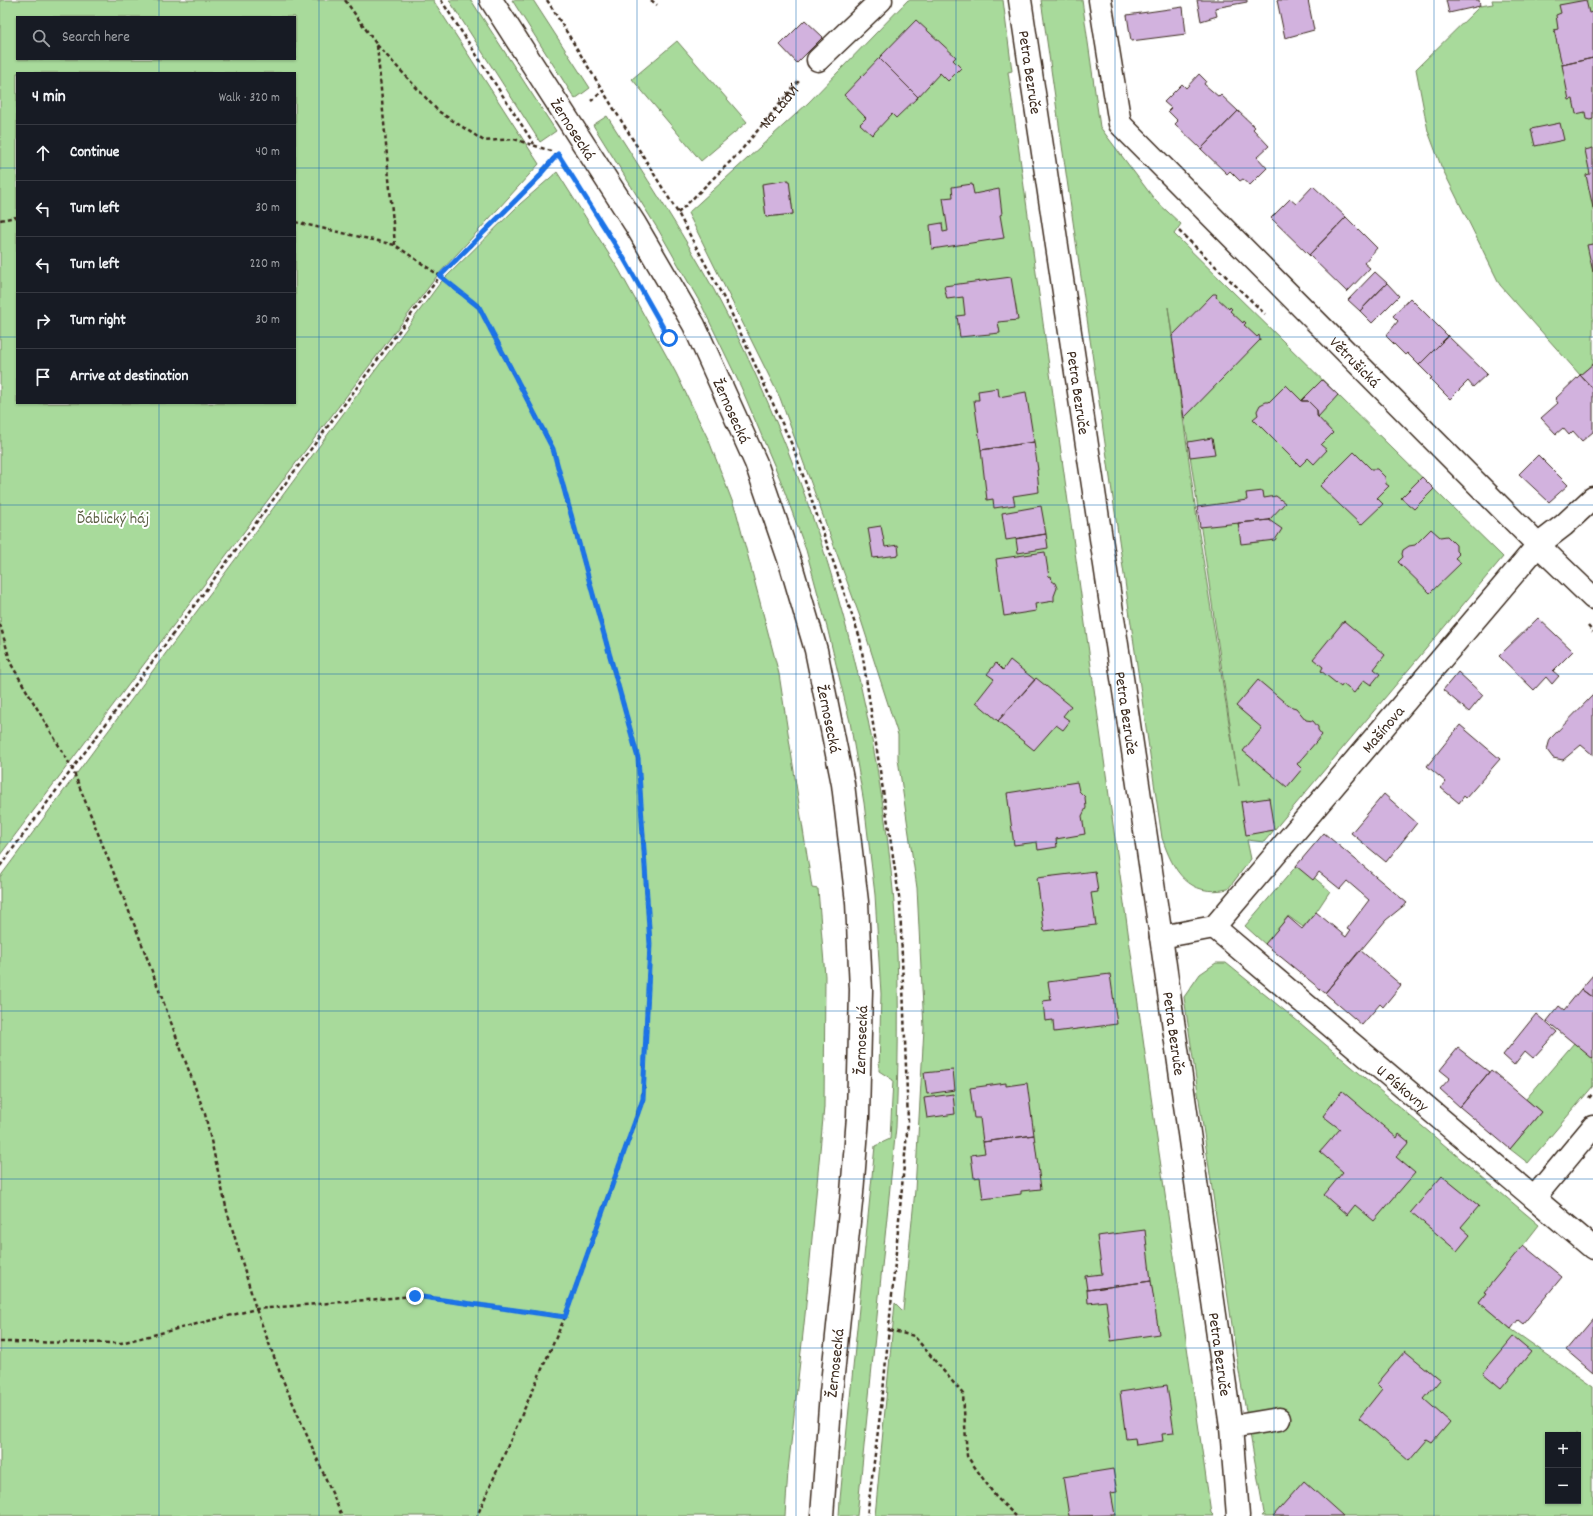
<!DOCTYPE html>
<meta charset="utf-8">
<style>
body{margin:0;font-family:Dekko,sans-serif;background:#242831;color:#f1f3f6}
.controls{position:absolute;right:12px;bottom:12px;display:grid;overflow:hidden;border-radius:0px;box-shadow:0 1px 3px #0004}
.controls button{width:36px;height:36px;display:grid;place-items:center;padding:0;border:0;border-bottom:1px solid #363941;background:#171b24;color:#f1f3f6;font:20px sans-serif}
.stop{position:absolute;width:12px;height:12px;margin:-9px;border:3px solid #1a73e8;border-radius:50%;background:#fff}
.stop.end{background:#1a73e8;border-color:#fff;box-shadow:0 1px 4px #0008}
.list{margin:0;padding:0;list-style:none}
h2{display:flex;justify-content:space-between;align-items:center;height:52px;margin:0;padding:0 16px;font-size:17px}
h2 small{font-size:13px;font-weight:400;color:#9ea1a6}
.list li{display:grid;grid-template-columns:26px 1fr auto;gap:12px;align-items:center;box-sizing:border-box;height:56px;padding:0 16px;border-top:1px solid #363941}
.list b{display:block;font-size:15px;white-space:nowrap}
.list em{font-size:13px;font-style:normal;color:#9ea1a6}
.icon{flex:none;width:22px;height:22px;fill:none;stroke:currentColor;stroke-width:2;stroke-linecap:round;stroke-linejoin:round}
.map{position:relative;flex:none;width:1593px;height:1516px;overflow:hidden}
.search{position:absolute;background:#171b24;box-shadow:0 1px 3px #0004;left:16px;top:16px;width:280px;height:44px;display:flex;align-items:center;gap:10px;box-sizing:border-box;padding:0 14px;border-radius:0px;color:#9ea1a6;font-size:15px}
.panel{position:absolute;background:#171b24;box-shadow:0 1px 3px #0004;left:16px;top:72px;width:280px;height:332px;border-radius:0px}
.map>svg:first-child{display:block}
</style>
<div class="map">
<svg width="1593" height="1516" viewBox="0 0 1593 1516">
<rect width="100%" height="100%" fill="#fff"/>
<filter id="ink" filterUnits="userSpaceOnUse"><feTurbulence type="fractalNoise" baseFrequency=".025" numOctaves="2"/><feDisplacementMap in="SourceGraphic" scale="8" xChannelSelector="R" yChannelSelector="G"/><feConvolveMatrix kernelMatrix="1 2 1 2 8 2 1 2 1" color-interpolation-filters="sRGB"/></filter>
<g filter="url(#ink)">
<path fill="#a8da9b" stroke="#72825c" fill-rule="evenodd" d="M0,0H433L539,164L437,276L0,855ZM17,17H295V59H17ZM17,73H295V403H17Z
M449,0H471L556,131L540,142Z
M512,0H533L590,88L575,99Z
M908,0H1003L1012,71L1008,72L1154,1118L1211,1513L1214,1516H875L895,1303L903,1311L915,1190L924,1028L917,888L898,759V735L860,617L780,398L688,213L808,103ZM788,180L793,214L766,217L762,185Z
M1041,0H1082L1100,127L1155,200L1181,224L1174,234L1503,557L1264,842L1247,840L1251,859L1228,889C1189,898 1173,871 1162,838ZM1168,307L1239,785V786L1198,527Z
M1492,0H1593V364L1580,375L1500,285L1441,166L1428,131L1416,69L1480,6L1493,4Z
M677,41L747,122L701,161L632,79Z
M607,116C644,174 681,230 714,290C736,331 756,374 774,417C838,568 878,727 893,890C900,969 899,1048 896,1127L857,1516H839L840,1499L875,1146L890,1139L893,1080L879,1071L881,994L875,895L864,803L850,722L828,631L806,550L780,479L741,387L702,306L659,231L593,125Z
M557,172L619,270L676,373L709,441L736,511L779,674L812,888L818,889L825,976L824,1107L805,1315L788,1471L785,1516H0V877L440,283L520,204Z
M1298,864L1330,891L1316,912L1303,927L1288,916L1266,945L1245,926Z
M1216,963H1226L1300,1023L1539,1225L1479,1302L1511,1329L1593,1387V1516H1261L1264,1513L1238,1366L1184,997L1200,974ZM1548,1435H1578V1501H1548Z
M1574,1043L1593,1059V1086L1528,1163L1510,1149L1541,1112L1526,1099Z"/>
<path fill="#d2b2de" stroke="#3b2a1e" d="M1197,0H1247V2L1215,8L1217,16L1201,21Z
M1277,0H1308L1314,30L1285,38Z
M1446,0H1479L1480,6L1449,13Z
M1586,0L1589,13L1593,12V58L1562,65L1554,30L1558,29L1556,15L1561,13L1559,5Z
M1183,7L1186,34L1131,41L1127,15Z
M805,20L823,37L797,63L780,45Z
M916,20L956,57L953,60L961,68L948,81L940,73L918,97L879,58Z
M879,58L918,97L896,118L892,114L872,135L860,124L866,118L844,95Z
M1593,58V119L1590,120L1586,119L1585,112L1576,114L1573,99L1569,100L1562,65Z
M1199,74L1206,81L1204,84L1219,97L1221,95L1238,111L1201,149L1175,124L1178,121L1168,111L1171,108L1164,102L1182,84L1186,88Z
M1238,111L1255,127L1253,129L1269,146L1257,157L1267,168L1250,185L1243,179L1240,181L1230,171L1227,174L1201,149Z
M1560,123L1564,140L1535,146L1531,129Z
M1593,148V208L1586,175L1590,174L1585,150Z
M789,180L793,214L766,217L762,184Z
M972,184L974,194L999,189L1002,214L1000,215L1004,238L932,249L930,225L942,223L943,232L948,231L943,198L953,197L952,187Z
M1313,186L1346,217L1309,255L1271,218L1290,199L1296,204Z
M1346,217L1377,248L1364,263L1370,268L1347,292L1309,255Z
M1593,244V272L1587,245Z
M1375,272L1387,283L1360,311L1348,300Z
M1011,277L1018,320L998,322L1000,333L960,337L957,316L965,315L963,297L947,299L944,286Z
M1387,283L1399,296L1372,323L1360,311Z
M1213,294H1216L1217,295L1216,297L1229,309L1230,307L1232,309L1230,311L1243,323L1244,321L1246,323L1244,325L1257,337L1259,335L1260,340L1184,418L1172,336Z
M1410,298L1448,336L1419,365L1407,353L1405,355L1386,336L1398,321L1393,316Z
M1448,336L1487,374L1473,387L1468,381L1450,399L1430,379L1432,378L1419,365Z
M1593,364V389L1580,375Z
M1580,375L1593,389V432L1582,441L1573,431L1569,435L1563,428L1556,434L1541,418L1558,403L1555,399Z
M1322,380L1338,395L1318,417L1317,410L1308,401H1301Z
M1286,385L1302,401H1308L1317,410V416L1333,433L1321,445L1327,450L1314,464L1308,458L1300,466L1253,419L1258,415L1257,411L1260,405L1266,402H1269Z
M998,388L999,397L1026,392L1034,442L981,450L974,400H979L978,391Z
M1212,438L1215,454L1190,457L1188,442Z
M1034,442L1038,470H1037L1039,492L1013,496L1015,505L994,508L993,499L987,500L981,450Z
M1354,452L1371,469H1377L1385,477L1386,484L1389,486L1377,498L1383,504L1361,525L1320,486Z
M1538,455L1568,485L1549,502L1519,474Z
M1422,477L1434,489L1414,509L1401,498Z
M1263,491L1264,498L1276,496L1285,503L1269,520L1200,527L1197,507L1247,500L1246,493Z
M1041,506L1046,534L1006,540L1002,513Z
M1269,520L1282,529L1275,540L1241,544L1238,523Z
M881,526L885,547L898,545L899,555L873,558L868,528Z
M1431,529L1440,537L1447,536L1456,545V551L1459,554L1455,558L1461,563L1430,593L1398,562L1403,557L1402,554L1403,550L1409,546L1415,545Z
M1046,534L1048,548L1018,553L1016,539Z
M1045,552L1049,577L1051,576L1052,581L1055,583L1057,588L1054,596V601L1035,604L1036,611L1004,616L996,559Z
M1538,618L1573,651L1553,671L1559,676L1552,684L1546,677L1534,690L1499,656Z
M1344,621L1385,655L1374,669L1380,674L1371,685L1364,680L1354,693L1343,684L1341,687L1321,671L1323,667L1313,659Z
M1010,660L1035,680L998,721L976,702L994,679L987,674L996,663L1003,670Z
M1458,672L1483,695L1469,712L1443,690Z
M1036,678L1071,706L1063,716L1070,721L1063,730L1056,725L1034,750L998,721Z
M1258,680L1289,706L1296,708L1306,720L1313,721L1318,727V730L1322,735L1297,764L1302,769L1287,787L1243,751L1262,728L1236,706Z
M1593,695V755L1581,745L1563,760L1553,758L1547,750L1550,739Z
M1460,725L1500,759L1466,798L1464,796L1459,803L1441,788L1446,782L1427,766Z
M1077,782L1079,791L1085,797L1086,808L1082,816L1085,834L1056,839L1057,847L1038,850L1037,842L1014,845L1007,793Z
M1384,794L1417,823L1386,862L1351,833Z
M1269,798L1274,830L1246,835L1241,802Z
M1324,833L1407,903L1386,920L1325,993L1265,944L1288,917L1302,929L1316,912L1346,937L1350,931L1347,929L1369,900L1347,881L1340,889L1319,872L1313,880L1296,866Z
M1095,871L1098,892L1091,893L1096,925L1044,931L1037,878Z
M1360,950L1401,985L1383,1007L1380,1004L1362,1025L1325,993Z
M1110,974L1117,1024L1054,1032L1053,1020L1045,1021L1043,1001L1051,1000L1048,982Z
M1593,975V998L1581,989Z
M1581,989L1593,998V1059L1547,1021L1559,1006L1564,1010Z
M1536,1014L1557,1032L1533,1058L1525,1051L1514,1065L1503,1055Z
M1458,1048L1489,1072L1460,1107L1440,1089L1450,1078L1440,1070Z
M953,1070L955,1090L927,1094L924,1073Z
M1491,1070L1541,1112L1510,1149L1460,1107Z
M1006,1083V1086L1027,1083L1034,1135L983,1142L980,1118H974L970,1088Z
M1342,1091L1397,1138L1399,1134L1409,1142L1396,1157L1415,1173L1374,1221L1355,1205L1347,1215L1324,1195L1343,1172L1320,1152L1340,1129L1323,1116Z
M953,1094L955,1114L927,1118L924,1098Z
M1034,1135L1041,1189L1021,1191V1194L983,1199L980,1177L974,1178L971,1155L985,1153L983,1142Z
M1442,1176L1479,1206L1461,1227L1470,1235L1457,1251L1411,1212Z
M1145,1230L1151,1281L1087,1290L1085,1276L1102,1274L1097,1236Z
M1523,1245L1562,1277L1523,1324L1518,1320L1511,1329L1479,1302L1486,1293L1484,1292Z
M1151,1281L1159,1334L1111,1341L1106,1301L1088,1303L1087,1290Z
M1593,1318V1373L1566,1350Z
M1513,1337L1531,1352L1501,1388L1483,1373Z
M1405,1351L1440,1380L1424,1399L1450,1422L1432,1443L1427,1440L1409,1461L1359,1418L1382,1389L1377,1384Z
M1167,1385L1174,1433L1162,1434L1163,1441L1136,1445L1135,1438L1126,1439L1120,1392Z
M1113,1469L1117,1492L1111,1493L1115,1515L1069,1516L1063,1477Z
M1304,1481L1343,1516H1273Z"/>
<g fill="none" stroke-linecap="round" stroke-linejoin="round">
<defs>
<g id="minor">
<path id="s2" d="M1020,0L1161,937L1231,1427L1238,1516"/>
<path id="s3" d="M1100,0L1120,124L1538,545L1593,598"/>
<path d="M818,60L881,0"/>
<path id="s4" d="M1214,927L1593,1248"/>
<path id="s5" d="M1161,937L1214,927L1538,545L1564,525L1593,498"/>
<path d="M1534,1198L1593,1127"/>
<path d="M1231,1427L1279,1419"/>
</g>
<g id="tertiary">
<path id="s6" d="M491,0L635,224L694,325L756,463L791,565L816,650L843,784L857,902L861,990L858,1117L852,1193L831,1393L822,1516"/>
</g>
</defs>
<use href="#minor" stroke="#3b2a1e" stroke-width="25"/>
<use href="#tertiary" stroke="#3b2a1e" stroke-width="25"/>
<g stroke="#3b2a1e" stroke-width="2.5" stroke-dasharray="4 3" stroke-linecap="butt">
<path d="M345,0L377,45L395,245"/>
<path d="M441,0L534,144"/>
<path d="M547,0L678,213L728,306L793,447L860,638L900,903L908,1122L883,1392L867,1516"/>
<path d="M651,0L657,5"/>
<path d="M377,45L438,111L484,141L514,139L554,152"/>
<path d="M591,101L603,91"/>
<path id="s1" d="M678,213L738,154L799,81"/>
<path d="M0,220L17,217"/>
<path d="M295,222L395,245L440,276L479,307L553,449L638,758L650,944L643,1099L565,1317L477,1516"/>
<path d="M1179,231L1265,314"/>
<path d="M0,624L11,664L72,768L140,939L205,1114L227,1211L256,1309L282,1378L342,1516"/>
<path d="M1588,626L1593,632"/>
<path d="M0,866L440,276L540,176L542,172L557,154"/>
<path d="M1589,1098L1593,1093"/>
<path d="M889,1330L914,1336L963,1394L967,1456L996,1497L1016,1516"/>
<path d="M0,1342L121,1343L256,1309L415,1296L565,1317"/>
</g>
<use href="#minor" stroke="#fff" stroke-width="22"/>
<use href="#tertiary" stroke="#fff" stroke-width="22"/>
</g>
</g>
<g fill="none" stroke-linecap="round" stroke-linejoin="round" filter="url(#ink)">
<path stroke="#1a73e8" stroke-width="5" d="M415,1296L565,1317L643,1099L650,944L638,758L553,449L479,307L440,276L540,176L542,172L558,154L623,257L669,338"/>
</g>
<path fill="none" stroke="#1f6fb2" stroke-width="1" stroke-opacity="0.55" d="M159,0V17M319,0V1516M478,0V1516M637,0V1516M796,0V1516M956,0V1516M1115,0V1516M1274,0V1516M1434,0V1516M159,59V73M0,168H17M295,168H1593M0,337H17M295,337H1593M159,403V1516M0,505H1593M0,674H1593M0,842H1593M0,1011H1593M0,1179H1593M0,1348H1593"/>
<g text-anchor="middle" stroke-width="4" stroke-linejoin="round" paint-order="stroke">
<g font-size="16" fill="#3b2a1e" stroke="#fff">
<text dy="6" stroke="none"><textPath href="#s2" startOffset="73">Petra Bezruče</textPath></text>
<text dy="6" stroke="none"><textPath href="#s1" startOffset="147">Na Ládví</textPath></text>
<text dy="6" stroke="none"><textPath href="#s6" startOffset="153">Žernosecká</textPath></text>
<text dy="6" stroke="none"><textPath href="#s3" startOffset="460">Větrušická</textPath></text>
<text dy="6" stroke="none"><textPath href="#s2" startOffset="397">Petra Bezruče</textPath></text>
<text dy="6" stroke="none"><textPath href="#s6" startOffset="477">Žernosecká</textPath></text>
<text dy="6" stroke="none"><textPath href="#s2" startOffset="721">Petra Bezruče</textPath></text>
<text dy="6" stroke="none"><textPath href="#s6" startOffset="801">Žernosecká</textPath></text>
<text dy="6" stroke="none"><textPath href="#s5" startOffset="314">Mašínova</textPath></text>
<text dy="6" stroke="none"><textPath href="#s2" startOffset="1045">Petra Bezruče</textPath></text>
<text transform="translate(860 1040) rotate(-88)" y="6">Žernosecká</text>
<text dy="6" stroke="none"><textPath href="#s4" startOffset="248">U Pískovny</textPath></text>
<text dy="6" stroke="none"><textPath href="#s2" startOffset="1369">Petra Bezruče</textPath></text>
<text transform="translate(834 1363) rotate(-84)" y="6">Žernosecká</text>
</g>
<g font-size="16" fill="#5c5f44" stroke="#fff">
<text x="113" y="523">Ďáblický háj</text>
</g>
</g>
</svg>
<div class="controls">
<button>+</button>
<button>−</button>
</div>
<div class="stop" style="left:669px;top:338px"></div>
<div class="stop end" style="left:415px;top:1296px"></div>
<div class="search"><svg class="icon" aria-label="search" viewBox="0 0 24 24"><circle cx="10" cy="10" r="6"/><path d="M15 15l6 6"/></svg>Search here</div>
<section class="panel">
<h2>4 min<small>Walk · 320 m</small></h2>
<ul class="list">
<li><svg class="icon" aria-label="ahead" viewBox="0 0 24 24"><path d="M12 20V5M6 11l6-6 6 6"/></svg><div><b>Continue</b></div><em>40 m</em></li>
<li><svg class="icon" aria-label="left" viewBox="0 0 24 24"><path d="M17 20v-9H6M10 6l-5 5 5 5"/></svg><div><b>Turn left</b></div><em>30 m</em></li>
<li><svg class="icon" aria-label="left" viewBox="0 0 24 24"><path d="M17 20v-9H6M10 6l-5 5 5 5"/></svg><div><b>Turn left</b></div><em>220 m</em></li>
<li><svg class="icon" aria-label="right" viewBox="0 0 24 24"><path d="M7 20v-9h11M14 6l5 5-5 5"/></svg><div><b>Turn right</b></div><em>30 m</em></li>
<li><svg class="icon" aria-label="arrive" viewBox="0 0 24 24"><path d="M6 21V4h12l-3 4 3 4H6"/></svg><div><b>Arrive at destination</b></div></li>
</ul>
</section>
</div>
